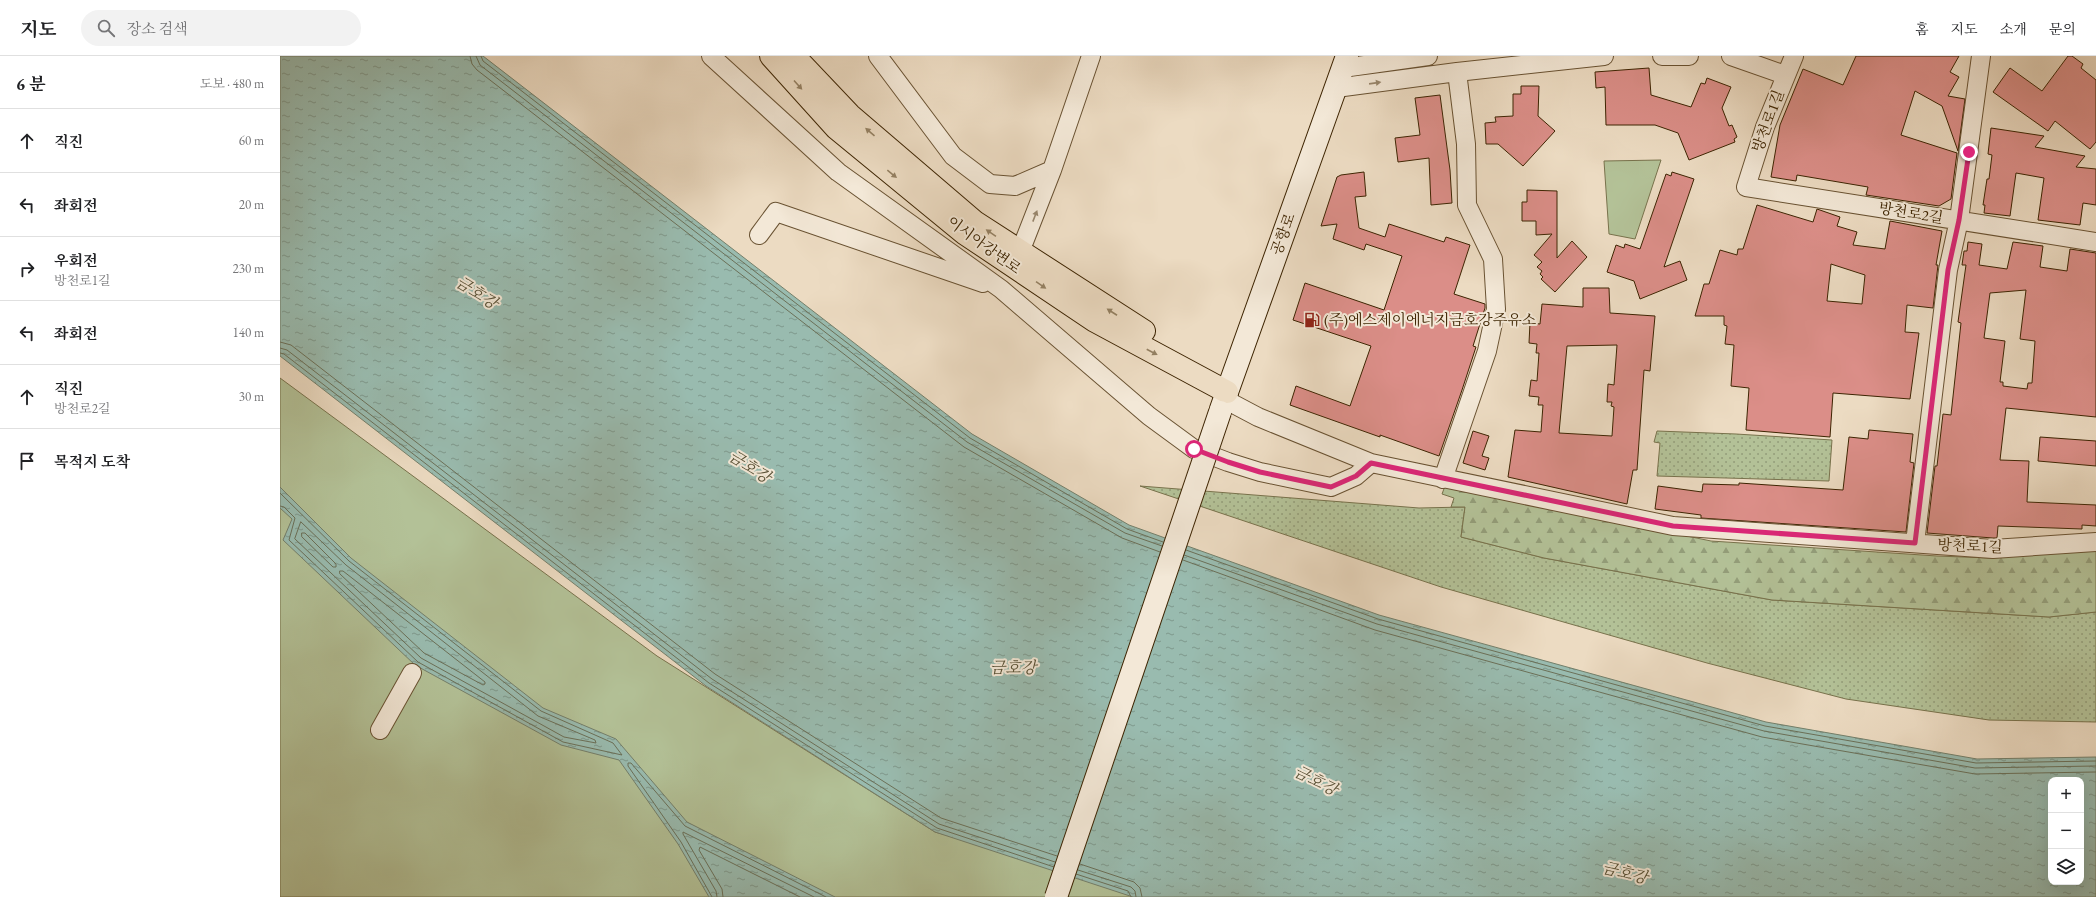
<!DOCTYPE html>
<html lang="ko">
<meta charset="utf-8">
<style>
body{margin:0;font-family:"EB Garamond","Noto Serif KR",serif;background:#f2f2f2;color:#202124}
.controls{position:absolute;right:12px;bottom:12px;display:grid;overflow:hidden;border-radius:8px;box-shadow:0 4px 16px #0002}
.controls button{width:36px;height:36px;display:grid;place-items:center;padding:0;border:0;border-bottom:1px solid #e0e0e0;background:#fff;color:#202124;font:20px sans-serif}
.stop{position:absolute;width:12px;height:12px;margin:-9px;border:3px solid #db2777;border-radius:50%;background:#fff}
.stop.end{background:#db2777;border-color:#fff;box-shadow:0 1px 4px #0008}
.list{margin:0;padding:0;list-style:none}
h2{display:flex;justify-content:space-between;align-items:center;height:52px;margin:0;padding:0 16px;font-size:17px}
h2 small{font-size:13px;font-weight:400;color:#757577}
.list li{display:grid;grid-template-columns:26px 1fr auto;gap:12px;align-items:center;box-sizing:border-box;height:64px;padding:0 16px;border-top:1px solid #e0e0e0}
.list b{display:block;font-size:15px;white-space:nowrap}
.list p{margin:0;font-size:13px;white-space:nowrap;color:#757577}
.list em{font-size:13px;font-style:normal;color:#757577}
.icon{flex:none;width:22px;height:22px;fill:none;stroke:currentColor;stroke-width:2;stroke-linecap:round;stroke-linejoin:round}
.map{position:relative;flex:none;width:1816px;height:841px;overflow:hidden}
header{display:flex;align-items:center;gap:24px;box-sizing:border-box;height:56px;padding:0 20px;background:#fff;border-bottom:1px solid #e0e0e0}
header strong{font-size:19px}
nav{display:flex;gap:22px;margin-inline-start:auto;font-size:14px}
.search{width:280px;height:36px;background:#f2f2f2;display:flex;align-items:center;gap:10px;box-sizing:border-box;padding:0 14px;border-radius:22px;color:#757577;font-size:15px}
main{display:flex}
aside{flex:1;background:#fff}
.map>svg:first-child{display:block}
</style>
<header>
<strong>지도</strong>
<div class="search"><svg class="icon" aria-label="search" viewBox="0 0 24 24"><circle cx="10" cy="10" r="6"/><path d="M15 15l6 6"/></svg>장소 검색</div>
<nav><a>홈</a><a>지도</a><a>소개</a><a>문의</a></nav>
</header>
<main>
<aside>
<h2>6 분<small>도보 · 480 m</small></h2>
<ul class="list">
<li><svg class="icon" aria-label="ahead" viewBox="0 0 24 24"><path d="M12 20V5M6 11l6-6 6 6"/></svg><div><b>직진</b></div><em>60 m</em></li>
<li><svg class="icon" aria-label="left" viewBox="0 0 24 24"><path d="M17 20v-9H6M10 6l-5 5 5 5"/></svg><div><b>좌회전</b></div><em>20 m</em></li>
<li><svg class="icon" aria-label="right" viewBox="0 0 24 24"><path d="M7 20v-9h11M14 6l5 5-5 5"/></svg><div><b>우회전</b><p>방천로1길</p></div><em>230 m</em></li>
<li><svg class="icon" aria-label="left" viewBox="0 0 24 24"><path d="M17 20v-9H6M10 6l-5 5 5 5"/></svg><div><b>좌회전</b></div><em>140 m</em></li>
<li><svg class="icon" aria-label="ahead" viewBox="0 0 24 24"><path d="M12 20V5M6 11l6-6 6 6"/></svg><div><b>직진</b><p>방천로2길</p></div><em>30 m</em></li>
<li><svg class="icon" aria-label="arrive" viewBox="0 0 24 24"><path d="M6 21V4h12l-3 4 3 4H6"/></svg><div><b>목적지 도착</b></div></li>
</ul>
</aside>
<div class="map">
<svg width="1816" height="841" viewBox="0 0 1816 841">
<defs>
<pattern id="grass-dots" width="8" height="8" patternUnits="userSpaceOnUse"><rect width="8" height="8" fill="#b3c197"/><path d="M2 2h.1M6 6h.1" fill="none" stroke="#939d79" stroke-width="1.8" stroke-linecap="round"/></pattern>
<pattern id="forest-firs" width="22" height="20" patternUnits="userSpaceOnUse"><rect width="22" height="20" fill="#b3c197"/><path d="M5 1l3.5 6h-7zM16 11l3.5 6h-7z" fill="#939d79"/></pattern>
<pattern id="water-ripples" width="26" height="14" patternUnits="userSpaceOnUse"><rect width="26" height="14" fill="#99bbaf"/><path d="M2 4q2-2 4 0t4 0M15 11q2-2 4 0t4 0" fill="none" stroke="#7e988c"/></pattern>
</defs>
<rect width="100%" height="100%" fill="#ecdbc2"/>
<filter id="stains"><feTurbulence type="fractalNoise" baseFrequency=".005" numOctaves="4"/><feColorMatrix values="0 0 0 0 .2 0 0 0 0 .09 0 0 0 0 .02 0 0 0 .5 -.17"/></filter>
<radialGradient id="worn" r=".72"><stop offset=".6" stop-color="#630" stop-opacity="0"/><stop offset="1" stop-color="#630" stop-opacity=".3"/></radialGradient>
<path fill="url(#grass-dots)" stroke="#78724c" d="M1377,375L1456,378L1552,384L1549,425L1377,420L1380,387L1374,386Z
M860,430L1139,452L1185,451L1181,481L1264,502L1492,544L1769,561L1816,556V666L1709,664L1566,643L1427,607L1161,531Z"/>
<path fill="url(#forest-firs)" stroke="#78724c" d="M1165,430L1431,485L1657,500L1709,502L1816,491V556L1769,561L1492,544L1264,502L1181,481L1185,451H1171L1174,442L1162,438Z"/>
<path fill="#b3c197" stroke="#78724c" d="M1381,104L1355,183L1329,178L1324,105Z
M0,322L377,600L655,776L895,841H0Z"/>
<path fill="url(#water-ripples)" stroke="#747f6a" fill-rule="evenodd" d="M0,0H203L692,378L849,469L1099,559L1486,666L1697,703L1816,701V841H853L655,776L426,630L0,300ZM1771,724H1801V826H1771Z
M0,431L71,502L263,652L336,683L407,766L555,841H429L398,788L339,704L281,689L135,609L3,484L12,463L0,452Z"/>
<g fill="none" stroke-linecap="round" stroke-linejoin="round">
<path stroke="#6b7058" stroke-width="1" d="M190,0L192,8L197,14L684,391L842,482L880,496
M196,0L200,9L687,386L845,477L882,490
M201,0L203,5L690,382L847,473L883,486
M0,286L11,289L435,618L661,762L777,800
M0,292L7,294L432,623L659,768L775,806
M0,297L4,298L429,627L657,772L774,811
M0,437L69,505L261,655L333,687L342,699L283,686L138,606L9,484L15,462L4,451L0,450
M21,466L66,509L258,660L315,684L316,687L284,681L141,602L15,483Z
M22,477H25L56,508V511H53L22,481Z
M906,494L1098,563L1485,670L1696,707L1816,705
M904,499L1097,568L1484,675L1695,712L1816,710
M903,504L1095,574L1482,681L1695,718L1816,716
M60,515H63L205,626V628L203,629L144,597L60,518Z
M800,808L854,826L860,832L862,841
M798,814L851,831L855,835L856,841
M796,818L848,835L851,841
M432,841L401,786L348,710V707H351L405,770L546,841
M437,841L436,835L403,778V776L534,841
M443,841L442,833L419,794L420,791L520,841"/>
</g>
<path fill="#db8e88" stroke="#3d2402" fill-rule="evenodd" d="M1576,0H1679L1670,16L1679,21L1668,40L1685,43L1678,95L1662,50L1635,35L1621,79L1677,97L1671,143L1659,150L1586,139L1588,131L1517,119L1516,125L1491,121L1500,69L1523,13L1563,29Z
M1788,0H1792L1803,8L1801,12L1816,24V86L1810,93L1775,65L1768,75L1713,36L1730,12L1762,35Z
M1369,12L1371,39L1411,51L1421,27L1425,28L1427,22L1451,31L1442,52L1449,70L1452,69L1457,81L1454,83L1455,86L1409,104L1398,77L1375,69H1326L1325,31L1316,32L1315,16Z
M1241,30H1259L1258,60L1275,75L1243,110L1218,88H1206L1205,67L1216,66L1215,61L1233,60V38H1241Z
M1160,39L1170,114L1172,147L1151,149L1149,102L1118,106L1115,82L1140,79L1135,42Z
M1711,72L1764,80L1755,91L1805,100L1796,111L1816,113V149L1803,147L1800,169L1758,164L1764,122L1736,117L1730,160L1704,157L1705,149H1703L1707,123H1709L1712,99L1708,98Z
M1084,116L1086,140L1075,141L1079,172L1105,181L1109,168L1164,186L1166,181L1190,189L1174,238L1205,248V252L1193,290L1196,291L1182,334L1159,400L1100,379V381L1010,349L1016,330L1070,350L1091,290L1013,264L1025,227L1104,254L1122,200L1086,188L1084,194L1053,183L1057,168L1041,170L1057,121L1061,119Z
M1392,116L1414,123L1384,211L1400,205L1407,224L1360,243L1354,225L1327,216L1336,189L1344,192L1345,188L1360,193L1386,118L1391,120Z
M1247,134L1277,135V202L1292,185L1307,201L1275,236L1261,223L1263,221L1260,218L1262,215L1257,211L1262,206L1254,199L1272,178L1256,179V165H1242V146H1247Z
M1477,149L1533,166L1537,153L1560,161L1557,170L1577,176L1573,189L1605,193L1610,165L1662,175L1656,209H1658L1653,252L1627,249L1625,276L1639,277L1630,343L1553,337L1550,381L1466,374L1469,332L1451,330L1454,289L1445,288L1447,270L1444,269V260H1415L1424,228H1429L1440,194L1457,199L1458,193H1463ZM1551,208L1585,219L1582,248L1547,245Z
M1688,186L1702,188L1699,209L1727,213L1733,186L1763,190L1760,211L1787,215L1790,193L1816,197V361L1726,352L1720,404L1749,405L1747,446L1816,449V470L1802,469V473L1718,470L1717,482H1713L1647,477L1655,410H1657L1663,358L1671,359L1681,267L1678,266L1686,209H1682L1684,195H1687ZM1746,234L1740,283L1755,285L1752,327H1748L1747,333L1723,330V326H1720L1725,285L1704,282L1710,237Z
M1303,232H1329L1330,257L1375,260L1370,315L1364,314L1357,414H1353L1347,448L1228,421L1235,374L1261,376L1263,349H1258L1259,341L1249,340L1251,324L1257,325L1259,297H1256L1257,288L1249,287L1250,267L1260,268L1262,248L1303,251ZM1337,289L1334,329L1328,328L1327,346H1332L1331,350L1334,351L1332,380L1279,377L1287,290Z
M1589,374L1633,378L1630,406L1634,407L1626,476L1421,462V459L1375,453L1378,430L1422,436L1423,428L1459,429V427L1563,434L1569,381L1588,383Z
M1193,375L1209,380L1202,400L1209,402L1205,414L1183,407Z
M1760,381L1816,385V410L1758,405Z"/>
<g fill="none" stroke-linecap="round" stroke-linejoin="round">
<defs>
<path id="street" d="M431,0L558,116L721,233L869,360L914,393L948,406L980,416L1051,431L1076,420L1091,407
M598,0L673,100L710,128L735,130L772,114L811,0
M1382,0H1409
M1451,0L1505,19
M1514,0L1485,71L1466,131L1816,186
M1063,12L1148,0
M1056,32L1177,16L1324,0
M479,179L496,156L703,227
M740,196L772,114
M944,343L978,361L1091,407L1393,470L1713,493L1816,486
M1163,423L1207,295L1216,253L1213,203L1187,149L1186,88L1177,16
M1635,487L1668,214L1679,164L1701,0
M100,674L132,617"/>
<path id="secondary" d="M941,353L1067,0"/>
<path id="highway" d="M491,0L556,72L684,177L815,265L947,336
M514,0L570,59L695,166L864,275"/>
</defs>
<use href="#street" stroke="#695232" stroke-width="20"/>
<use href="#secondary" stroke="#3d2402" stroke-width="24"/>
<use href="#highway" stroke="#3d2402" stroke-width="24"/>
<use href="#street" stroke="#f3e8d7" stroke-width="18"/>
<use href="#secondary" stroke="#f3e8d7" stroke-width="22"/>
<use href="#highway" stroke="#ecdbc2" stroke-width="22"/>
<defs>
<path id="secondary-bridge" d="M776,841L940,356"/>
</defs>
<use href="#secondary-bridge" stroke="#3d2402" stroke-width="24" stroke-linecap="butt"/>
<use href="#secondary-bridge" stroke="#f3e8d7" stroke-width="22"/>
</g>
<defs><path id="oneway-solid" d="M-6-.8H1V-3.2L6.5 0L1 3.2V.8H-6Z"/></defs>
<g fill="#98866c">
<use href="#oneway-solid" transform="translate(1095 27) rotate(-8)"/>
<use href="#oneway-solid" transform="translate(755 160) rotate(-69)"/>
</g>
<g fill="#948062">
<use href="#oneway-solid" transform="translate(518 29) rotate(48)"/>
<use href="#oneway-solid" transform="translate(590 76) rotate(-139)"/>
<use href="#oneway-solid" transform="translate(612 118) rotate(39)"/>
<use href="#oneway-solid" transform="translate(711 177) rotate(-146)"/>
<use href="#oneway-solid" transform="translate(761 229) rotate(34)"/>
<use href="#oneway-solid" transform="translate(832 256) rotate(-147)"/>
<use href="#oneway-solid" transform="translate(872 296) rotate(28)"/>
</g>
<g fill="none" stroke-linecap="round" stroke-linejoin="round">
<path stroke="#db2777" stroke-width="5" d="M914,393L948,406L980,416L1051,431L1076,420L1091,407L1393,470L1635,487L1668,214L1679,164L1689,96"/>
</g>
<defs>
<symbol id="fuel-bare" viewBox="-9 -9 18 18"><path d="M-5.5-6h7V0h2V4h1.3V-2.5L3-4.5l.8-.8L6-3V5H2.5V1h-1V6h-7ZM-4.2-4.7v3.2H.2V-4.7Z" fill="#8f2418" stroke="#f3e8d7" stroke-width="2.5" paint-order="stroke"/></symbol>
</defs>
<g fill-rule="evenodd">
<use href="#fuel-bare" x="1021" y="253" width="22" height="22"/>
</g>
<g text-anchor="middle" stroke-width="4" stroke-linejoin="round" paint-order="stroke">
<g font-size="15" fill="#3d2402" stroke="#f3e8d7">
<text transform="translate(1488 65) rotate(-70)" y="5">방천로1길</text>
<text transform="translate(1631 157) rotate(9)" y="5">방천로2길</text>
<text transform="translate(1003 178) rotate(-70)" y="5">공항로</text>
<text transform="translate(704 189) rotate(36)" y="5">이시아강변로</text>
<text transform="translate(1690 490) rotate(2)" y="5">방천로1길</text>
</g>
<g font-size="15" fill="#3d2402" stroke="#f3e8d7" text-anchor="start">
<text x="1044" y="269">(주)에스제이에너지금호강주유소</text>
</g>
<g font-size="16" font-style="italic" fill="#595136" stroke="#f3e8d7">
<text transform="translate(197 236) rotate(32)" y="6">금호강</text>
<text transform="translate(470 410) rotate(32)" y="6">금호강</text>
<text x="733" y="617">금호강</text>
<text transform="translate(1036 724) rotate(27)" y="6">금호강</text>
<text transform="translate(1345 816) rotate(14)" y="6">금호강</text>
</g>
</g>
<rect width="100%" height="100%" filter="url(#stains)"/>
<rect width="100%" height="100%" fill="url(#worn)"/>
</svg>
<div class="controls">
<button>+</button>
<button>−</button>
<button><svg class="icon" aria-label="layers" viewBox="0 0 24 24"><path d="M12 4l9 5-9 5-9-5zM3 14l9 5 9-5"/></svg></button>
</div>
<div class="stop" style="left:914px;top:393px"></div>
<div class="stop end" style="left:1689px;top:96px"></div>
</div>
</main>
